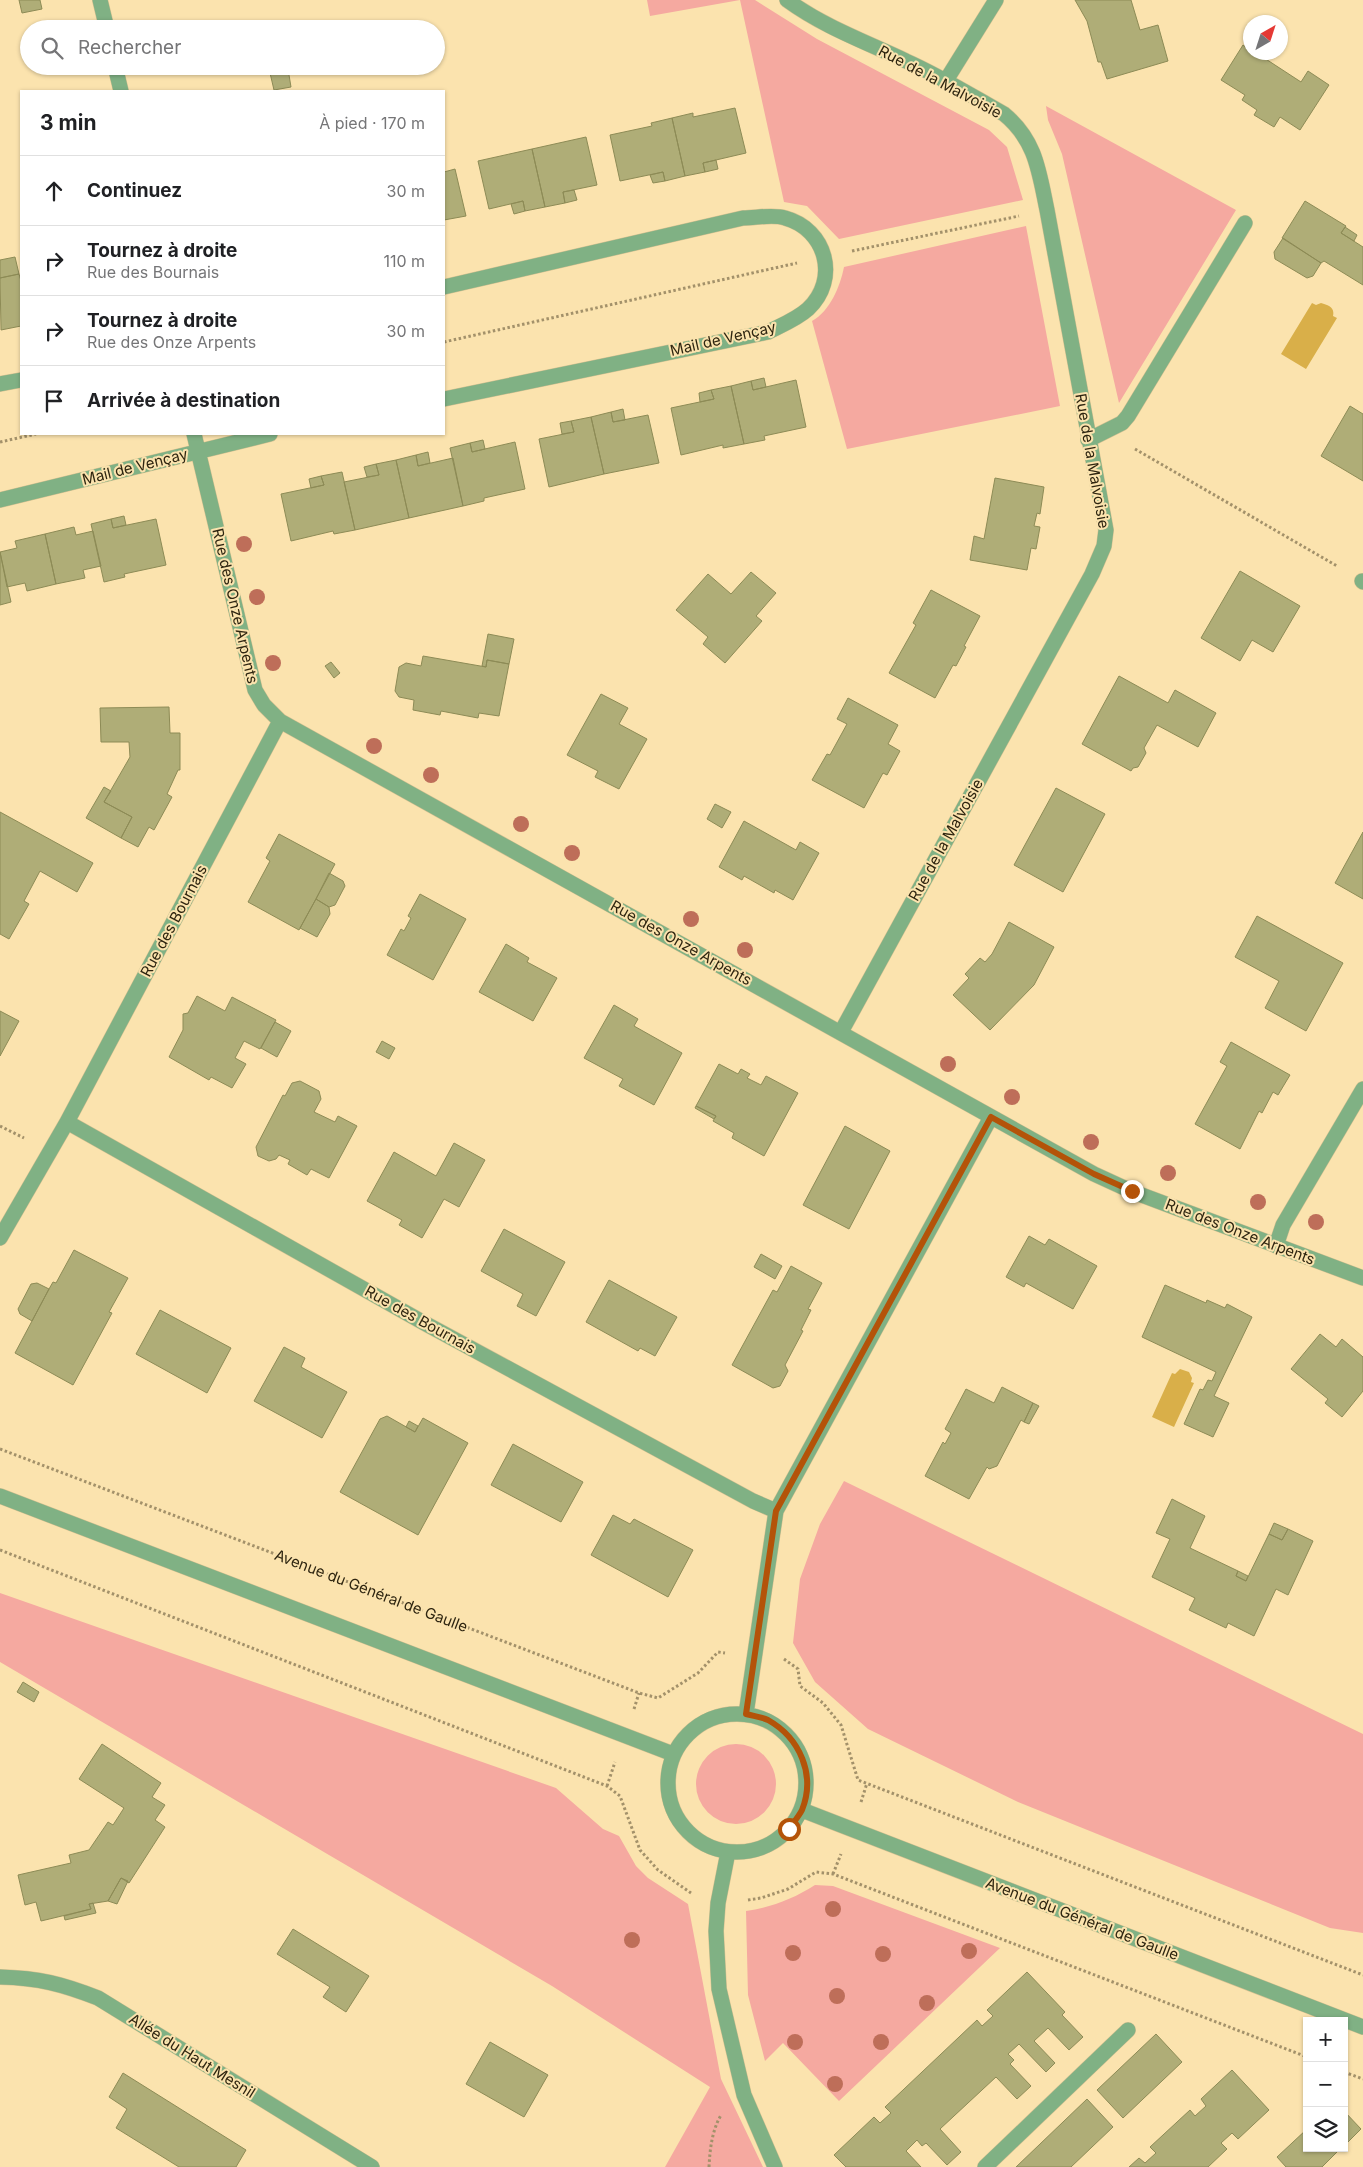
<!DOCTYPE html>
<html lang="fr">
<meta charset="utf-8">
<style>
body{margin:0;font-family:Inter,sans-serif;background:#f6f6f6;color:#202124}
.controls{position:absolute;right:15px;bottom:15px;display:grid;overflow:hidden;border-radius:0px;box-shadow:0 1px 4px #0004}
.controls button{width:45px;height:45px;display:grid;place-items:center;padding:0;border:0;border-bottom:1px solid #e0e0e0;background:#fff;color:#202124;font:25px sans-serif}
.compass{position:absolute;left:1243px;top:15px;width:45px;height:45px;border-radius:50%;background:#fff;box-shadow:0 1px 4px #0004;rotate:39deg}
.stop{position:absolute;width:15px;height:15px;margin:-11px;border:4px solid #b45309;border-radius:50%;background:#fff}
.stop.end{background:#b45309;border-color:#fff;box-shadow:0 1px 5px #0008}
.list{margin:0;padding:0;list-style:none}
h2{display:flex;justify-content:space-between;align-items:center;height:65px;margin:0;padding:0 20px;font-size:21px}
h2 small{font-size:16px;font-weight:400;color:#757577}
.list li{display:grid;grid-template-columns:32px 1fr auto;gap:15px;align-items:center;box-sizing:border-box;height:70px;padding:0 20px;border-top:1px solid #e0e0e0}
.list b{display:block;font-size:19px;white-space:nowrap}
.list p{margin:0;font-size:16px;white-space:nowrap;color:#757577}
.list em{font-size:16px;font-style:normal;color:#757577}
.icon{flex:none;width:28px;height:28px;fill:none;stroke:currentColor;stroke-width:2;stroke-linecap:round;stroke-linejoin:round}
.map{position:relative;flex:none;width:1363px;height:2167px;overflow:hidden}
.search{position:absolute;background:#fff;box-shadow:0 1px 4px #0004;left:20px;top:20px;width:425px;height:55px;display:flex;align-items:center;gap:12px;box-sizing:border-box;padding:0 18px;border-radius:28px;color:#757577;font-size:19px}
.panel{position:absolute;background:#fff;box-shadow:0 1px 4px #0004;left:20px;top:90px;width:425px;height:345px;border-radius:0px}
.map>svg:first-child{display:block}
</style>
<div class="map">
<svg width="1363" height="2167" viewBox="0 0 1363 2167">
<rect width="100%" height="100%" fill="#fbe3ae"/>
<path fill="#f5a9a0" d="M647,0H755L817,39L989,130L1007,147L1023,200L839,239L807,206L784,202L740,0L650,16Z
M1046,106L1236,210L1119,403L1062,154L1048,120Z
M1026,226L1060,406L847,449L812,321C830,311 840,287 844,267Z
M844,1481L1363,1734V1933L1330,1928L1018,1802L868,1729L815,1682L793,1643L800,1579L820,1524Z
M0,1593L556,1788L603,1829L619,1836L636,1866L648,1878L688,1904L721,2079L763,2167H665L710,2087L552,1986L0,1662Z
M696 1784a40 40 0 1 1 80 0a40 40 0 1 1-80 0Z
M815,1885L833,1886L1000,1948L839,2101L783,2043L765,2061L748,1995L746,1911C772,1907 793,1899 815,1885Z"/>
<path fill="#d9af49" d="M1312,303L1316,305L1321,303C1328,305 1335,307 1333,316L1337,318L1306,369L1281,354Z
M1180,1369L1189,1372L1192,1378L1191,1382L1194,1383L1174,1427L1152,1417L1172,1373L1175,1374Z"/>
<path fill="#afad77" stroke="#8d8b56" d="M19,0H40L42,9L22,13Z
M1075,0H1131L1140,30L1158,25L1168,61L1107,79L1101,62H1098L1087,21Z
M1243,45L1250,50V52H1255L1301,82L1308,71L1329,85L1300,130L1280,117L1274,127L1254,115L1257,110L1242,100L1245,95L1221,80Z
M288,69L291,87L274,90L270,73Z
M735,108L746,153L703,163L705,172L685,176L672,118L693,113V117Z
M672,118L685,176L665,181L663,172L620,181L610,135L652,126L651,123Z
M586,137L597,185L563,192L565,203L545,207L532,149Z
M532,149L545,207L525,211L523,201L489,209L478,161Z
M716,160L718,169L705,172L703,163Z
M455,169L466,216L444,220V172Z
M663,172L665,181L653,183L650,175Z
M574,190L577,200L565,203L563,192Z
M523,201L525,211L514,214L511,204Z
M1305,201L1346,226L1341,233L1363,247V285L1324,261L1321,263L1282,238Z
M1345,227L1357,235L1354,241L1341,233Z
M1283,238L1321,263L1313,276L1307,278L1275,259L1274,252Z
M15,257L19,274L0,278V260Z
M19,274L21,281V326L1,330L0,278Z
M764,378L766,387L753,390L751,381Z
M796,380L806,427L764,436L765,440L744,444L731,386L751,381L753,390Z
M731,386L744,444L723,448V445L681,455L671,408L714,399L711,390Z
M711,390L714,399L700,402L699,393Z
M1350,406L1363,414V481L1321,456Z
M623,409L625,420L613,422L611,412Z
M611,412L613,422L648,415L659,463L604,474L591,417Z
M591,417L604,474L549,487L539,439L574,432L571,421Z
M571,421L574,432L562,434L560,423Z
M483,440L485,449L472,452L470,443Z
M515,442L525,489L484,498V501L463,506L450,448L470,443L472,452Z
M428,452L430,463L418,466L416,455Z
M416,455L418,466L453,458L463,506L409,518L396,460Z
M396,460L409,518L355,530L344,482L379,475L376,464Z
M376,464L379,475L367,477L364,467Z
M342,472L355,530L334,534L333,531L291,541L281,494L324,485L321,476Z
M321,476L324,485L311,488L309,479Z
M995,478L1044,487L1040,514L1037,513L1034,526L1040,527L1036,549L1031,548L1027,570L970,560L974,536L984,539Z
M124,516L126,525L113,528L111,519Z
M111,519L113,528L156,519L166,565L124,574L125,577L104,582L91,524Z
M74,527L76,535L93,531L101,566L83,570L85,578L56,584L45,534Z
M45,534L56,584L27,591L25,583L7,587L0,552L17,548L15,541Z
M0,552L11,602L0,605Z
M1240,571L1300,606L1273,652L1252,640L1240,661L1201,638Z
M751,572L776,593L756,616L762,621L725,663L703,644L708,637L676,610L708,574L731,594Z
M931,590L980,616L964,646L966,647L956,666L953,665L935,698L889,673L916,625L913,623Z
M488,634L514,639L509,664L487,660L486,667L482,666Z
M423,656L486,667L487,660L509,664L499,716L479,713L478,718L441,711L440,715L413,710L414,700L399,697L395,691L399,667L406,663L421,666Z
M331,662L340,673L334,678L325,666Z
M1119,676L1168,703L1175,690L1216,713L1198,747L1157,725L1144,748L1146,753L1138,767L1133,768L1131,771L1082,744Z
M601,694L628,708L619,724L647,739L619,789L595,777L598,771L567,755Z
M848,698L898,725L888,744L900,751L887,775L883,773L864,808L812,780L827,754L830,755L847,724L837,719Z
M169,707L170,733H180V770H178L167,794L172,797L154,830L149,827L138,847L121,838L132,817L104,802L130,757L129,742H101L100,708Z
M104,787L111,791L104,802L132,817L121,838L86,818Z
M1056,788L1105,814L1063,892L1014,865Z
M715,804L731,812L722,828L707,819Z
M0,812L93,863L77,892L40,871L24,901L29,904L9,939L0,934Z
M744,821L796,850L800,842L819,853L793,900L775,890L774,893L744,876L742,880L719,867Z
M1363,832V899L1335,883Z
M279,834L335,864L299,930L248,902L270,861L266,858Z
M329,873L343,881L345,886L335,905L329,907L316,899Z
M420,894L466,919L433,980L387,955L401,929L404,931L411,918L408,916Z
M316,899L329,907L330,914L317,937L300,928Z
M1257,916L1343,963L1306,1031L1265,1008L1279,981L1235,957Z
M1009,922L1054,947L1034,985L990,1030L953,995L969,978L965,974L980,958L985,962L992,954Z
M506,944L529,958L527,962L557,978L533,1021L479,992Z
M197,996L225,1011L232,997L276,1020L260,1049L244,1041L235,1058L246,1064L232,1088L211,1077L209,1080L169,1057L183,1030V1014L188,1013Z
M614,1005L638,1019L634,1026L682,1053L654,1105L619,1086L623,1079L584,1058Z
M0,1011L19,1021L0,1056Z
M275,1022L291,1031L277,1057L261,1048Z
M382,1041L395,1048L389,1059L376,1052Z
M1231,1042L1290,1075L1278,1095L1273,1092L1262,1113L1259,1111L1240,1149L1195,1124L1227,1066L1220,1062Z
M719,1064L738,1074L741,1069L750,1074L747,1078L761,1085L766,1076L798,1093L764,1156L732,1138L734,1133L713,1121L716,1116L696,1106Z
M300,1081L319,1091L321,1099L314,1112L335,1122L338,1116L357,1126L329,1178L311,1169L307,1175L288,1164L290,1160L279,1155L276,1159L269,1161L258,1156L256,1147L283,1095L285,1096L292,1083Z
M696,1106L716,1116L714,1119L695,1108Z
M845,1126L890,1151L849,1229L803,1205Z
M454,1143L485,1160L459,1207L444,1199L422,1238L399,1225L402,1220L367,1201L394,1152L436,1176Z
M504,1229L565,1262L536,1316L517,1306L523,1294L481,1271Z
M1029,1236L1045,1245L1049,1239L1097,1266L1073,1309L1026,1283L1024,1287L1006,1277Z
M74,1250L128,1278L109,1312L112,1313L73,1385L15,1353L49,1289L53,1282L56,1283Z
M761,1254L782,1266L775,1279L754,1267Z
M791,1266L822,1283L808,1309L811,1310L801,1330L803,1331L785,1365L788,1371L780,1386L773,1388L732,1365L773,1290L777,1292Z
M609,1280L677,1317L655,1356L640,1348L638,1351L586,1322Z
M37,1283L49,1289L32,1321L20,1314L18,1309L31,1284Z
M1165,1285L1206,1303L1207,1300L1225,1308L1227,1304L1252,1317L1214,1396L1229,1403L1213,1437L1184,1424L1200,1389L1203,1390L1208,1380L1212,1381L1216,1372L1142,1337Z
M160,1310L231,1348L207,1393L136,1354Z
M1320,1334L1336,1347L1342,1339L1363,1357V1391L1342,1417L1325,1403L1328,1399L1291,1369Z
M284,1347L305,1358L301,1367L347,1392L322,1438L254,1401Z
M1002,1387L1033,1403L1024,1422L1021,1420L997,1466L989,1469L987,1467L969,1499L925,1476L943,1442L945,1444L951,1433L945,1429L966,1389L994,1403Z
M1033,1403L1039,1406L1029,1424L1024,1422Z
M387,1416L415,1432L423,1418L468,1443L418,1535L340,1492L380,1419Z
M409,1421L418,1426L415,1432L406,1427Z
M513,1444L583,1482L561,1522L491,1485Z
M1172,1499L1205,1516L1190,1548L1238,1571L1236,1576L1246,1581L1269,1534L1282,1540L1288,1529L1313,1541L1288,1595L1276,1589L1254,1636L1228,1623L1226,1628L1189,1610L1195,1598L1152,1577L1170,1539L1156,1533Z
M613,1515L630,1524L634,1519L693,1550L668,1597L591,1555Z
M1274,1523L1288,1529L1282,1540L1269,1534Z
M1238,1571L1248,1576L1246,1581L1236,1576Z
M23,1682L39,1692L34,1702L17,1692Z
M102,1744L161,1783L152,1797L165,1805L155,1820L165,1827L129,1883L121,1878L108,1901L89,1904L91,1909L41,1921L36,1902L25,1905L18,1875L71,1863L69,1855L89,1850L108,1822L113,1825L124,1808L79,1779Z
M121,1878L128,1881L117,1904L108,1901Z
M93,1903L96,1913L65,1920L64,1916L91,1909L89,1904Z
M293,1929L369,1976L346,2012L323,1997L330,1987L277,1954Z
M1027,1972L1065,2012L1062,2015L1083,2037L1069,2050L1048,2028L1034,2041L1055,2063L1046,2072L1019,2044L1008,2054L1014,2060L1010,2064L1031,2086L1017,2099L996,2077L940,2129L961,2152L947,2165L926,2143L922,2146L917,2140L906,2151L921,2167H846L834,2155L874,2117L880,2123L891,2113L885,2107L977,2020L982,2026L993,2016L987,2010Z
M1156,2034L1182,2062L1123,2118L1097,2090Z
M490,2042L548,2075L524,2117L466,2084Z
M1232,2070L1269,2110L1238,2139L1232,2133L1221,2143L1227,2149L1208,2167H1129L1139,2158L1145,2163L1156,2153L1150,2147L1190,2110L1195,2116L1206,2106L1201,2099Z
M123,2073L246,2150L236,2167H179L116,2128L127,2109L109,2097Z
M1087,2099L1113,2127L1071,2167H1016Z
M1344,2111L1361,2129L1344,2146Z
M1307,2129V2148H1341L1322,2167H1286L1277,2157Z"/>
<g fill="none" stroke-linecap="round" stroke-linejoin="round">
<defs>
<path id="minor" d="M100,0L107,29
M787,0C824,27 866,42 906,61C940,76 972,96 1004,114C1036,140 1039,172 1047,210L1106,530L1104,546L1092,574L841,1032
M115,66L121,91
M945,82L996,0
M444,287L743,218C756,218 773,214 785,218C826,229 840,279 808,309C797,319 782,325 768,332L444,399
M0,384L21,380
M194,434L255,690L264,705L280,721L1094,1174L1131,1191L1363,1278
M1088,440L1122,423L1128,416L1245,223
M0,500L270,434
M1362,581L1363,582
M280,721L67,1122L426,1324L753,1501L776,1511
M0,1238L67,1122
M1276,1246L1283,1225L1363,1089
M0,1496L673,1754
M668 1783a69 69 0 1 1 138 0a69 69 0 1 1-138 0Z
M746,1714L776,1511L991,1117
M802,1810L1363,2027
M728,1852L718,1903L716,1931L719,1989L744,2095L775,2167
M0,1977C39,1978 62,1984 98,1998L372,2167
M985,2167L1128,2030"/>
</defs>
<use href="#minor" stroke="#d6c192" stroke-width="16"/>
<path stroke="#a3916a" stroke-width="3" stroke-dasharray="2.5 2.5" stroke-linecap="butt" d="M852,251L1019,216
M444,342L797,263
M0,442L36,434
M1135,449L1337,566
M0,1126L24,1138
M0,1449L639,1693L658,1698L698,1673L718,1652L725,1653
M0,1550L607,1786L620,1796L640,1850L658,1870L691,1893
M784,1659L798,1669L800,1686L823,1703L841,1725L858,1780L1363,1975
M634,1709L639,1693
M607,1786L615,1762
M861,1802L867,1783
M833,1874L841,1854
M748,1900L761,1898L788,1889L816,1872L833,1874L1307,2057
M1344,2072L1363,2079
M709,2167C710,2148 712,2131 721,2115"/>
<use href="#minor" stroke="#80b184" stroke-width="15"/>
</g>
<g fill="#be6e59">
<circle cx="244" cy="544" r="8"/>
<circle cx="257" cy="597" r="8"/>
<circle cx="273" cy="663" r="8"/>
<circle cx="374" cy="746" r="8"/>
<circle cx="431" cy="775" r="8"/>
<circle cx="521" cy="824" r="8"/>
<circle cx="572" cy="853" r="8"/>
<circle cx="691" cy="919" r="8"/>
<circle cx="745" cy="950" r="8"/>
<circle cx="948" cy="1064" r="8"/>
<circle cx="1012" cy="1097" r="8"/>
<circle cx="1091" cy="1142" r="8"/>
<circle cx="1168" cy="1173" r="8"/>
<circle cx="1258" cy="1202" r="8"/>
<circle cx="1316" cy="1222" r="8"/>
<circle cx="833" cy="1909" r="8"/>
<circle cx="632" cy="1940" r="8"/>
<circle cx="969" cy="1951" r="8"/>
<circle cx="793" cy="1953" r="8"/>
<circle cx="883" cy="1954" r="8"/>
<circle cx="837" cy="1996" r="8"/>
<circle cx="927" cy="2003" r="8"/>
<circle cx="795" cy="2042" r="8"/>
<circle cx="881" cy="2042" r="8"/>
<circle cx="835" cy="2084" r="8"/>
</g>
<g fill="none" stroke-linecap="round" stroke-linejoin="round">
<path stroke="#b45309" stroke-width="6" d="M789,1829C793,1823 799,1816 802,1810C816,1775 800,1738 768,1720C762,1717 753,1716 746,1714L776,1511L991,1117L1094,1174L1132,1191"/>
</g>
<g text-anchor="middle" stroke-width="4" stroke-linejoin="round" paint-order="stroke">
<g font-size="15" fill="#2e2510" stroke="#fbe3ae">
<text transform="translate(940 82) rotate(28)" y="5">Rue de la Malvoisie</text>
<text transform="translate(723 339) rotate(-13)" y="5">Mail de Vençay</text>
<text transform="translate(1092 461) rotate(80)" y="5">Rue de la Malvoisie</text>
<text transform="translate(135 467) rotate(-14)" y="5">Mail de Vençay</text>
<text transform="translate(235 606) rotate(77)" y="5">Rue des Onze Arpents</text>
<text transform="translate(946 840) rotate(-61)" y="5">Rue de la Malvoisie</text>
<text transform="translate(174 921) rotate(-62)" y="5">Rue des Bournais</text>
<text transform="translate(681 943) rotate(29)" y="5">Rue des Onze Arpents</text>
<text transform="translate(1240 1232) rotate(21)" y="5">Rue des Onze Arpents</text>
<text transform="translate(420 1320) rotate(29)" y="5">Rue des Bournais</text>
<text transform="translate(371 1591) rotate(21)" y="5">Avenue du Général de Gaulle</text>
<text transform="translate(1082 1919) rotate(21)" y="5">Avenue du Général de Gaulle</text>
<text transform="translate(192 2056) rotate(32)" y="5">Allée du Haut Mesnil</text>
</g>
</g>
</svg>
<div class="controls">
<button>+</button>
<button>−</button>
<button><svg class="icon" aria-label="layers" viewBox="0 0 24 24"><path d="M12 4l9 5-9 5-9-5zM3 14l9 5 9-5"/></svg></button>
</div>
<svg class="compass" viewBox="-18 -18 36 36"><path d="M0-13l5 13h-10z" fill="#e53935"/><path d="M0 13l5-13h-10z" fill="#757577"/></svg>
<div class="stop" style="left:789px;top:1829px"></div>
<div class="stop end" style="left:1132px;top:1191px"></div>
<div class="search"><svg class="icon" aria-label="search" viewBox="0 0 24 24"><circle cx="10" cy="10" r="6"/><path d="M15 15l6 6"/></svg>Rechercher</div>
<section class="panel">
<h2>3 min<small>À pied · 170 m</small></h2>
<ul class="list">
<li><svg class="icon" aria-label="ahead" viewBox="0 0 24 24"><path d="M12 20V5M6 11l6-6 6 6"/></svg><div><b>Continuez</b></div><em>30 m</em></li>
<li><svg class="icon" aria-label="right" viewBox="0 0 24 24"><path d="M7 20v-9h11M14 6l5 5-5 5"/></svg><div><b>Tournez à droite</b><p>Rue des Bournais</p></div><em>110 m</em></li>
<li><svg class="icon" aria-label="right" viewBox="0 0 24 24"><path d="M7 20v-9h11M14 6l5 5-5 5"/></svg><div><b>Tournez à droite</b><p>Rue des Onze Arpents</p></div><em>30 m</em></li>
<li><svg class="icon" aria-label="arrive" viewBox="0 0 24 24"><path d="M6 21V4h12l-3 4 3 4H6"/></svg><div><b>Arrivée à destination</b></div></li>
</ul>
</section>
</div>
